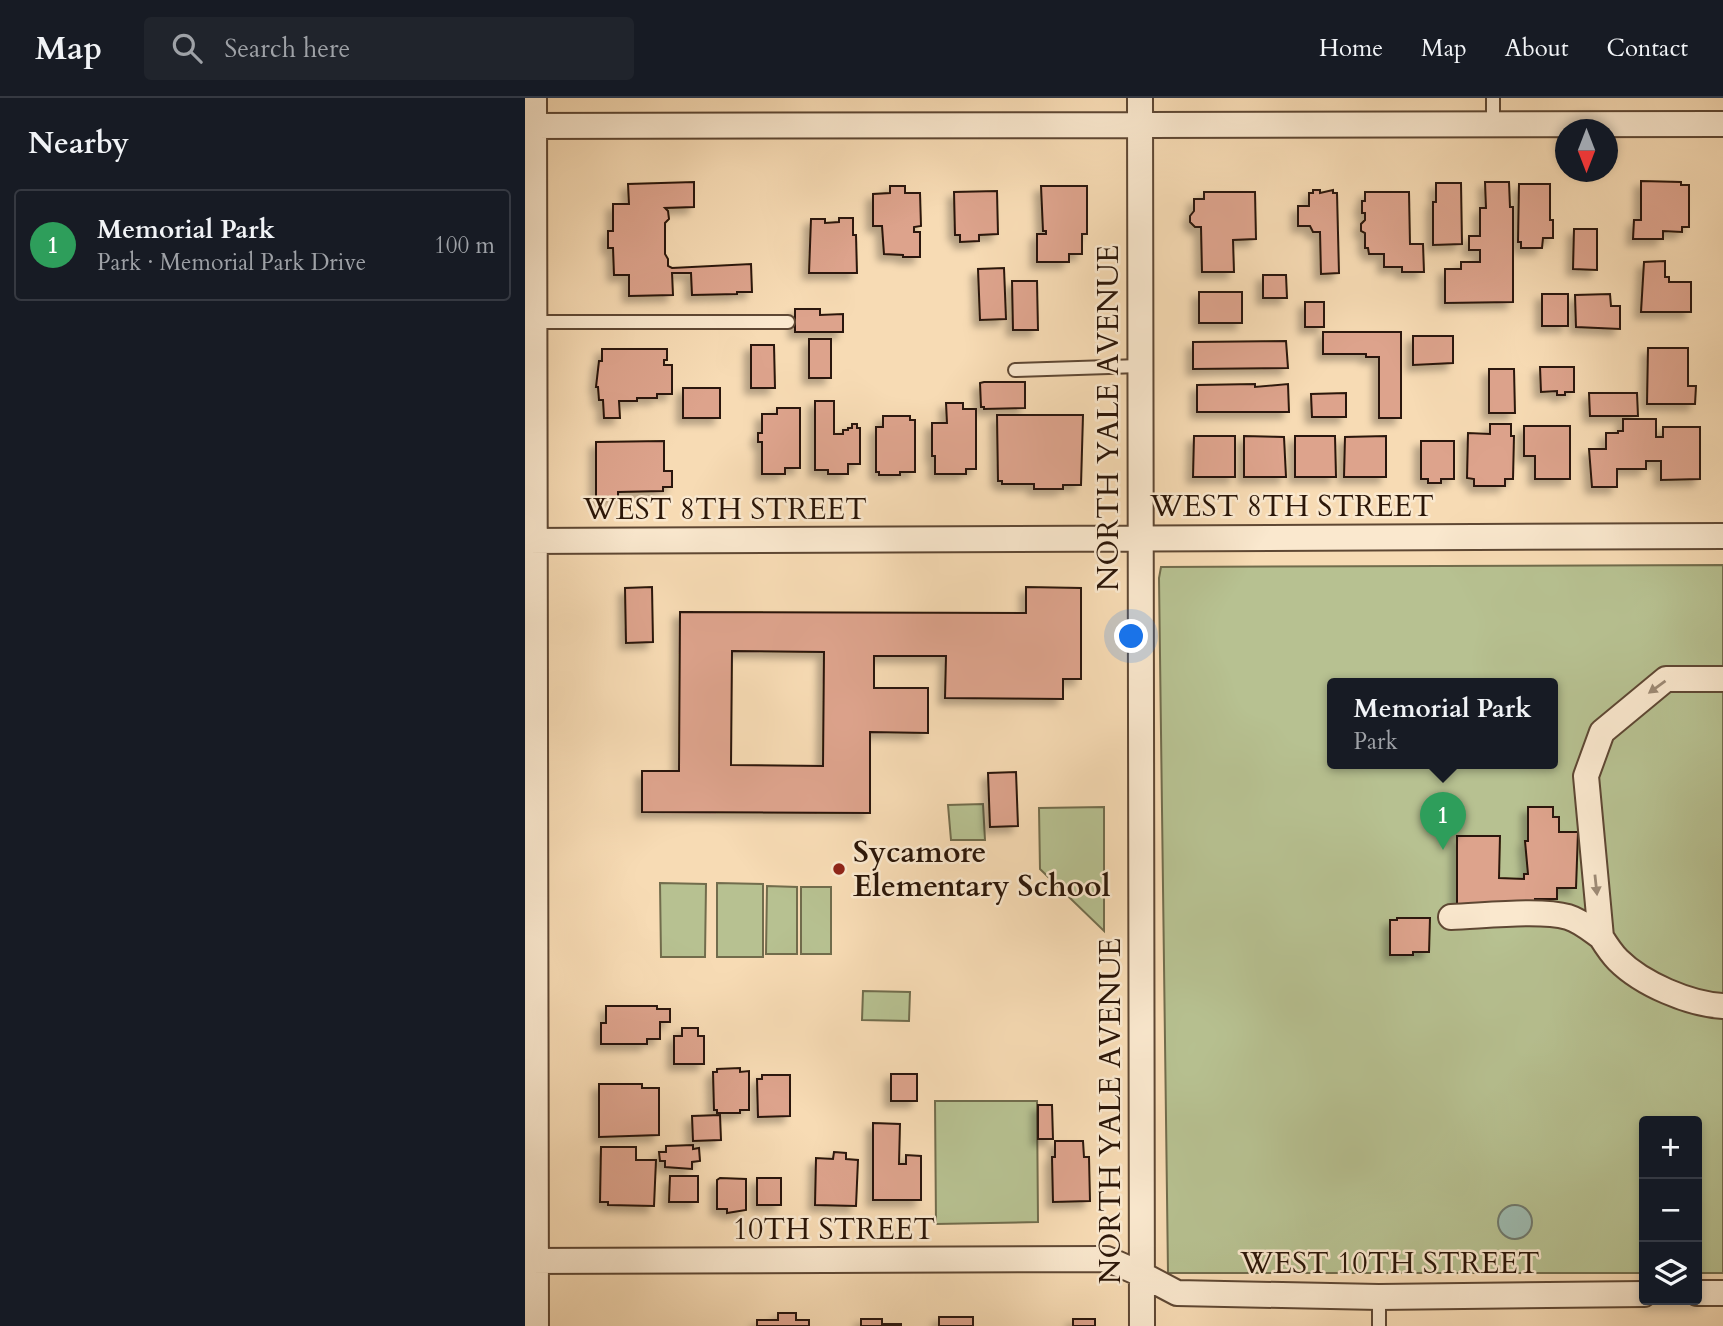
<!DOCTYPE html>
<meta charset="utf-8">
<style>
body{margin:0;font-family:Cardo,serif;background:#20242c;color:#f1f3f6}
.controls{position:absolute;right:21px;bottom:21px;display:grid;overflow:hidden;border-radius:7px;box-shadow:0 4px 10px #0003}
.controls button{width:63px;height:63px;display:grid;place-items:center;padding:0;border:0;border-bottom:2px solid #363941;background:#171b24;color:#f1f3f6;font:35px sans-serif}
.compass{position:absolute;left:1030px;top:21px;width:63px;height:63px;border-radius:50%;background:#171b24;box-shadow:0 4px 10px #0003;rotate:180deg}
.you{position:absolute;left:607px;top:539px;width:24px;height:24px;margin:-18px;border:5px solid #fff;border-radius:50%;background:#1a73e8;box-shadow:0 0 0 10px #1a73e833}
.badge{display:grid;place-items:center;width:46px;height:46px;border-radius:50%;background:#c59692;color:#fff;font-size:23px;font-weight:700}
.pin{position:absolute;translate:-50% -58px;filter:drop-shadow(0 2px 4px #0008)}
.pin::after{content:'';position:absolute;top:37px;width:24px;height:21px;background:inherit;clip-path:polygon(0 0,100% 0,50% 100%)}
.popup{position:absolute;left:802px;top:580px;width:231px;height:91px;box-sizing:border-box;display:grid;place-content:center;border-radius:7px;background:#171b24;filter:drop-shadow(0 2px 5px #0005);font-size:23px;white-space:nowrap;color:#9ea1a6}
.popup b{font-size:26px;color:#f1f3f6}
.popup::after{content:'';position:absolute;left:50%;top:100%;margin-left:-14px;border:14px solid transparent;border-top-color:#171b24}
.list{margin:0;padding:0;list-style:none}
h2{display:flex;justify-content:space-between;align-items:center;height:91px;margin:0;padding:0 28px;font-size:30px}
h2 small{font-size:23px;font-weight:400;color:#9ea1a6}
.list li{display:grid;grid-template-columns:46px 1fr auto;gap:21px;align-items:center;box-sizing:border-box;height:112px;margin:0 14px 14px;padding:0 14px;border:2px solid #363941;border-radius:7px}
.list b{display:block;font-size:26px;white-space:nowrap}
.list p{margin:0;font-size:23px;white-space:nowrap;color:#9ea1a6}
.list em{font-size:23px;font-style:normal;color:#9ea1a6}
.icon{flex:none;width:38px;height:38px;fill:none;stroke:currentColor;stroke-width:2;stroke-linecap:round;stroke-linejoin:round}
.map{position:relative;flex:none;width:1198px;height:1228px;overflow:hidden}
header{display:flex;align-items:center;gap:42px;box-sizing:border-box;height:98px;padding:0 35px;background:#171b24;border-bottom:2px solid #363941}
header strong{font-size:33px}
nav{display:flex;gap:38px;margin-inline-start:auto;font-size:24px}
.search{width:490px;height:63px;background:#20242c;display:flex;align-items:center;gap:18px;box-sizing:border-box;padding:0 24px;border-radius:7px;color:#9ea1a6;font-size:26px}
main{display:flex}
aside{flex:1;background:#171b24}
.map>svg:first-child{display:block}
</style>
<header>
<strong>Map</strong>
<div class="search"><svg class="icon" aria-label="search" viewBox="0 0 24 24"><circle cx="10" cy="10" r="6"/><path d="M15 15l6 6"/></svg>Search here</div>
<nav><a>Home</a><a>Map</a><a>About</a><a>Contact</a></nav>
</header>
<main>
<aside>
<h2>Nearby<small></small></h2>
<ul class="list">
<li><span class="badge" style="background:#2e9e5b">1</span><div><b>Memorial Park</b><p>Park · Memorial Park Drive</p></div><em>100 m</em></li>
</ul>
</aside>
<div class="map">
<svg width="1198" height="1228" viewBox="0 0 1198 1228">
<defs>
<filter id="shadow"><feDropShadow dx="-6" dy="6" stdDeviation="3.5" flood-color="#0004"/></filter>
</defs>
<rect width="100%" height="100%" fill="#f7dbb4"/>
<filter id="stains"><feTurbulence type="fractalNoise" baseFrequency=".00286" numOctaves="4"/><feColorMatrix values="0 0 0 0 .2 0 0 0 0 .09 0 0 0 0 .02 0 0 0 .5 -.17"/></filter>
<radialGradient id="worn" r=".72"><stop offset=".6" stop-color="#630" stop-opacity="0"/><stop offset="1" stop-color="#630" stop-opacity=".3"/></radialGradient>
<path fill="#b7c191" stroke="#716c4c" stroke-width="2" fill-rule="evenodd" d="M1198,467V1175H1172V1023H1119V1175H643L634,480L636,469ZM808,586H1028V666H808Z
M458,706L460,742H426L423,707Z
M579,709V833L515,771L514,710Z
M135,785L181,786L180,859H136Z
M192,785L238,786V859H192Z
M242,788L272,789V856H241Z
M276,789H306V856H276Z
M338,893L385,894L384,923L337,922Z
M410,1003H512L513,1124L411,1126Z"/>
<path fill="#9dbbb0" stroke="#6f796d" stroke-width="2" d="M973 1124a17 17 0 1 1 34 0a17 17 0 1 1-34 0Z"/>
<path fill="#dda38c" stroke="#2b1608" stroke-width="2" fill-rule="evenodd" filter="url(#shadow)" d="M1116,83L1156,84V87H1164V129H1157V134L1138,133V141H1108L1109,122H1116Z
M169,84V109L140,110L143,113L144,121L140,125V156L143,161V168L147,170L226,166L227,194H212V196L167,197L166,175H147L148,197L104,198V177H89L88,150H83V133H88V106H104L103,86Z
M960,84H984L985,109H988V204L920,205V171H936V164H955V152H944V138H955V110H961Z
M911,85H936L937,146L908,147V104H911Z
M994,86H1025V122H1028V140H1018L1017,150H996V144H993Z
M365,88H380V95H395L396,128L389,129V134H395V159H378V157L359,156L357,128H348V96L365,95Z
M516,88H562V136H557V156H544V164H512V136H521V133H518Z
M788,92H795V95L808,92V95H812L814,175L796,176L795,134H788L785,128H773V108H784V95H788Z
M472,93L473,136L454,137V143L435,144V137H430L429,94Z
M679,94H730L731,141L708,142L709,174H677L676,129H670L665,124V118L669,113V101H679Z
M840,94H884L885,146H898L899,174H877V169H859V156H844L843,150H840V135L836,133V126L840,122V115H837V103H840Z
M314,120H328V137H331L332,175H284L286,121H300V125L314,124Z
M1049,131H1072V172L1048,171Z
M1140,163V179H1144V184H1166V214H1116L1119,164Z
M479,170L481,221L455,222L453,171Z
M738,177H761L762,200H738Z
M487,183H512L513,232H488Z
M674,194H717V225H674Z
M1017,196H1043V228H1017Z
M1085,196L1086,208H1095V231L1051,229L1050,197Z
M780,204H799V229H780Z
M270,211H295V217L318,216V234H270Z
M798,234H876V320H854V259H841V256H798Z
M888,238H928V265L888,267Z
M284,241H306V280H284Z
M761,243L763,270L668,271V244Z
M226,247H249L250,290H226Z
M1123,250H1163V288H1171L1170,306H1122Z
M77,251H142V262H139V267H147V296H132V300H112V303H94L95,320H79L78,302H74L73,289H71L74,263H77Z
M1015,269H1049V294H1040V297H1032V293L1016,294Z
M964,271H989L990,315H964Z
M459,284H500V310L459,311V309H456L455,285Z
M730,286V289L763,286L764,314H672V287Z
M158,290H195V320H158Z
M821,295V319H787L786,296Z
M1064,295H1112L1113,318H1065Z
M290,303H309V336H318V332H323V330H327V326H332V330H335V366H323V376H303V372H290Z
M421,305H438V311H451V371H441V376H410V358H407V325H422Z
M252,310H275V370H260V376H237V344H233V335H237V316H252Z
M472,317H558L556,387H538V391H509V386H477V383H473Z
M358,318H385V322H390V374H375V377H354V374H351V329H358Z
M1098,321H1131V339H1138V329H1175V381L1136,382V363H1121V371H1092V389H1067L1064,351H1081V335H1093V333H1098Z
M965,326H986V338H989L988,381H980V388H949V381L942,380L943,335L965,336Z
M999,328H1045V381H1010V358H999Z
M669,338H710V379H668Z
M719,338L759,339L761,379H719Z
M770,338H810L811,379H770Z
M861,338V379H819L820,339Z
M139,343V373H147V389H138V393L93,394V400H71V344Z
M896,343H929V381H916V385H903V381H896Z
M127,489L128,544L101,545L100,490Z
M501,489L556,490V581H538V601L420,600L421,558H349V590H403V635L345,634V715L117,714V673H154L155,514L501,515ZM207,553L299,554L298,668L206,667Z
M491,674L493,728L465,729L463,675Z
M1003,709H1028V719H1034V734H1053L1051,790H1032V801H1010V809H932V738H975L974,780L999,781V776H1003L1000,743H1003Z
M872,820H905L904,854H888V857H865V822H872Z
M81,908H132V911H145V924H135V941H122V946H76V925H81Z
M157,930H173V938H179V966H149V938H157Z
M215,970V974L224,973V1012H215V1015H192V1012H189L188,974H192V971Z
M366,976H392V1003H366Z
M237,977H265V1018L233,1019L232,981H237Z
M74,986H117V990H134V1037L74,1039Z
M513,1007H527L528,1041H513Z
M195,1017L196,1042L168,1043L167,1018Z
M348,1025L375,1026L374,1066H381V1057L396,1058V1102H348Z
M530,1043H558L559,1059H564L565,1103L528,1104L527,1059H530Z
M168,1047V1051L174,1050L175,1063L167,1064V1071L140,1069V1063H135L134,1054H141V1048Z
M76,1049H111V1062H131L129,1108L83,1107V1104H75Z
M309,1054L321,1055V1061L333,1062L331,1108L290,1107L291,1060L308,1061Z
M145,1078H173V1104H144Z
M195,1080L221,1081V1112L202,1115V1111H192V1082Z
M232,1080H256V1107H232Z
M253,1215H271V1222H284V1228H232V1222H253Z
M414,1219H448V1228H414Z
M336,1221H357V1226H376V1228H336Z
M548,1221H570V1228H548Z"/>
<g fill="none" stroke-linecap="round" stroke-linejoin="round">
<defs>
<path id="lane" d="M968,0V26
M8,224H263
M490,272L615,268
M854,1199V1228"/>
<path id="street" d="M9,0L11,1228
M615,0L617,1228
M0,28L1198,26
M0,443L1198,438
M1198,581H1141L1077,634L1061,678L1076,839C1081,847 1086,855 1093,862C1117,886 1164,906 1198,908
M926,819C957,818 1015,811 1043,819C1056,823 1066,832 1076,839
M0,1163L582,1161L616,1176L652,1195L854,1199L1119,1196
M1172,1195H1198"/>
</defs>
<use href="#lane" stroke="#5e4733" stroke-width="16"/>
<use href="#street" stroke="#5e4733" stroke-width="28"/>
<use href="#lane" stroke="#fae8ce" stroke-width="12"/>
<use href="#street" stroke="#fae8ce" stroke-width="24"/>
</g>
<defs><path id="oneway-solid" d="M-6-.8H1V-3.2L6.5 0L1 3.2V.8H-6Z" transform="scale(1.75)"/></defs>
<g fill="#9d8a75">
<use href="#oneway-solid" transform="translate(1132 589) rotate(144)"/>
<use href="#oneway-solid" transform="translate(1071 787) rotate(84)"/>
</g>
<circle fill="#8f2418" stroke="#fae8ce" stroke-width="2.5" cx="314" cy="771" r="7"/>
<g text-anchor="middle" stroke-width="5" stroke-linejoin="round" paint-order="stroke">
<g font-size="30" fill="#2b1608" stroke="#fae8ce">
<text transform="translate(583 320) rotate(-90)" y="10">NORTH YALE AVENUE</text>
<text x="767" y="418">WEST 8TH STREET</text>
<text x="200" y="421">WEST 8TH STREET</text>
<text transform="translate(585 1013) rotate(-90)" y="10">NORTH YALE AVENUE</text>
<text x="309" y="1141">10TH STREET</text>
<text x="865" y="1175">WEST 10TH STREET</text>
</g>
<g font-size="30" font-weight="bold" fill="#2b1608" stroke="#fae8ce" text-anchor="start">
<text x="328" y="764">Sycamore<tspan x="328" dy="34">Elementary School</tspan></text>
</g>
</g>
<rect width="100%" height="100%" filter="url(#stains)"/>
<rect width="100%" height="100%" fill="url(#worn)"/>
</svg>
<div class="controls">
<button>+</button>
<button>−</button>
<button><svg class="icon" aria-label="layers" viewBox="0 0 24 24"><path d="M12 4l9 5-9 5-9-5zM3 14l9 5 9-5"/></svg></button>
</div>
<svg class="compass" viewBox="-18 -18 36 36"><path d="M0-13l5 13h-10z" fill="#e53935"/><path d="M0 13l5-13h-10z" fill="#9ea1a6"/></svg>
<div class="you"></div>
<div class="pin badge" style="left:918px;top:752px;background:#2e9e5b">1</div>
<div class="popup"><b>Memorial Park</b>Park</div>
</div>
</main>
